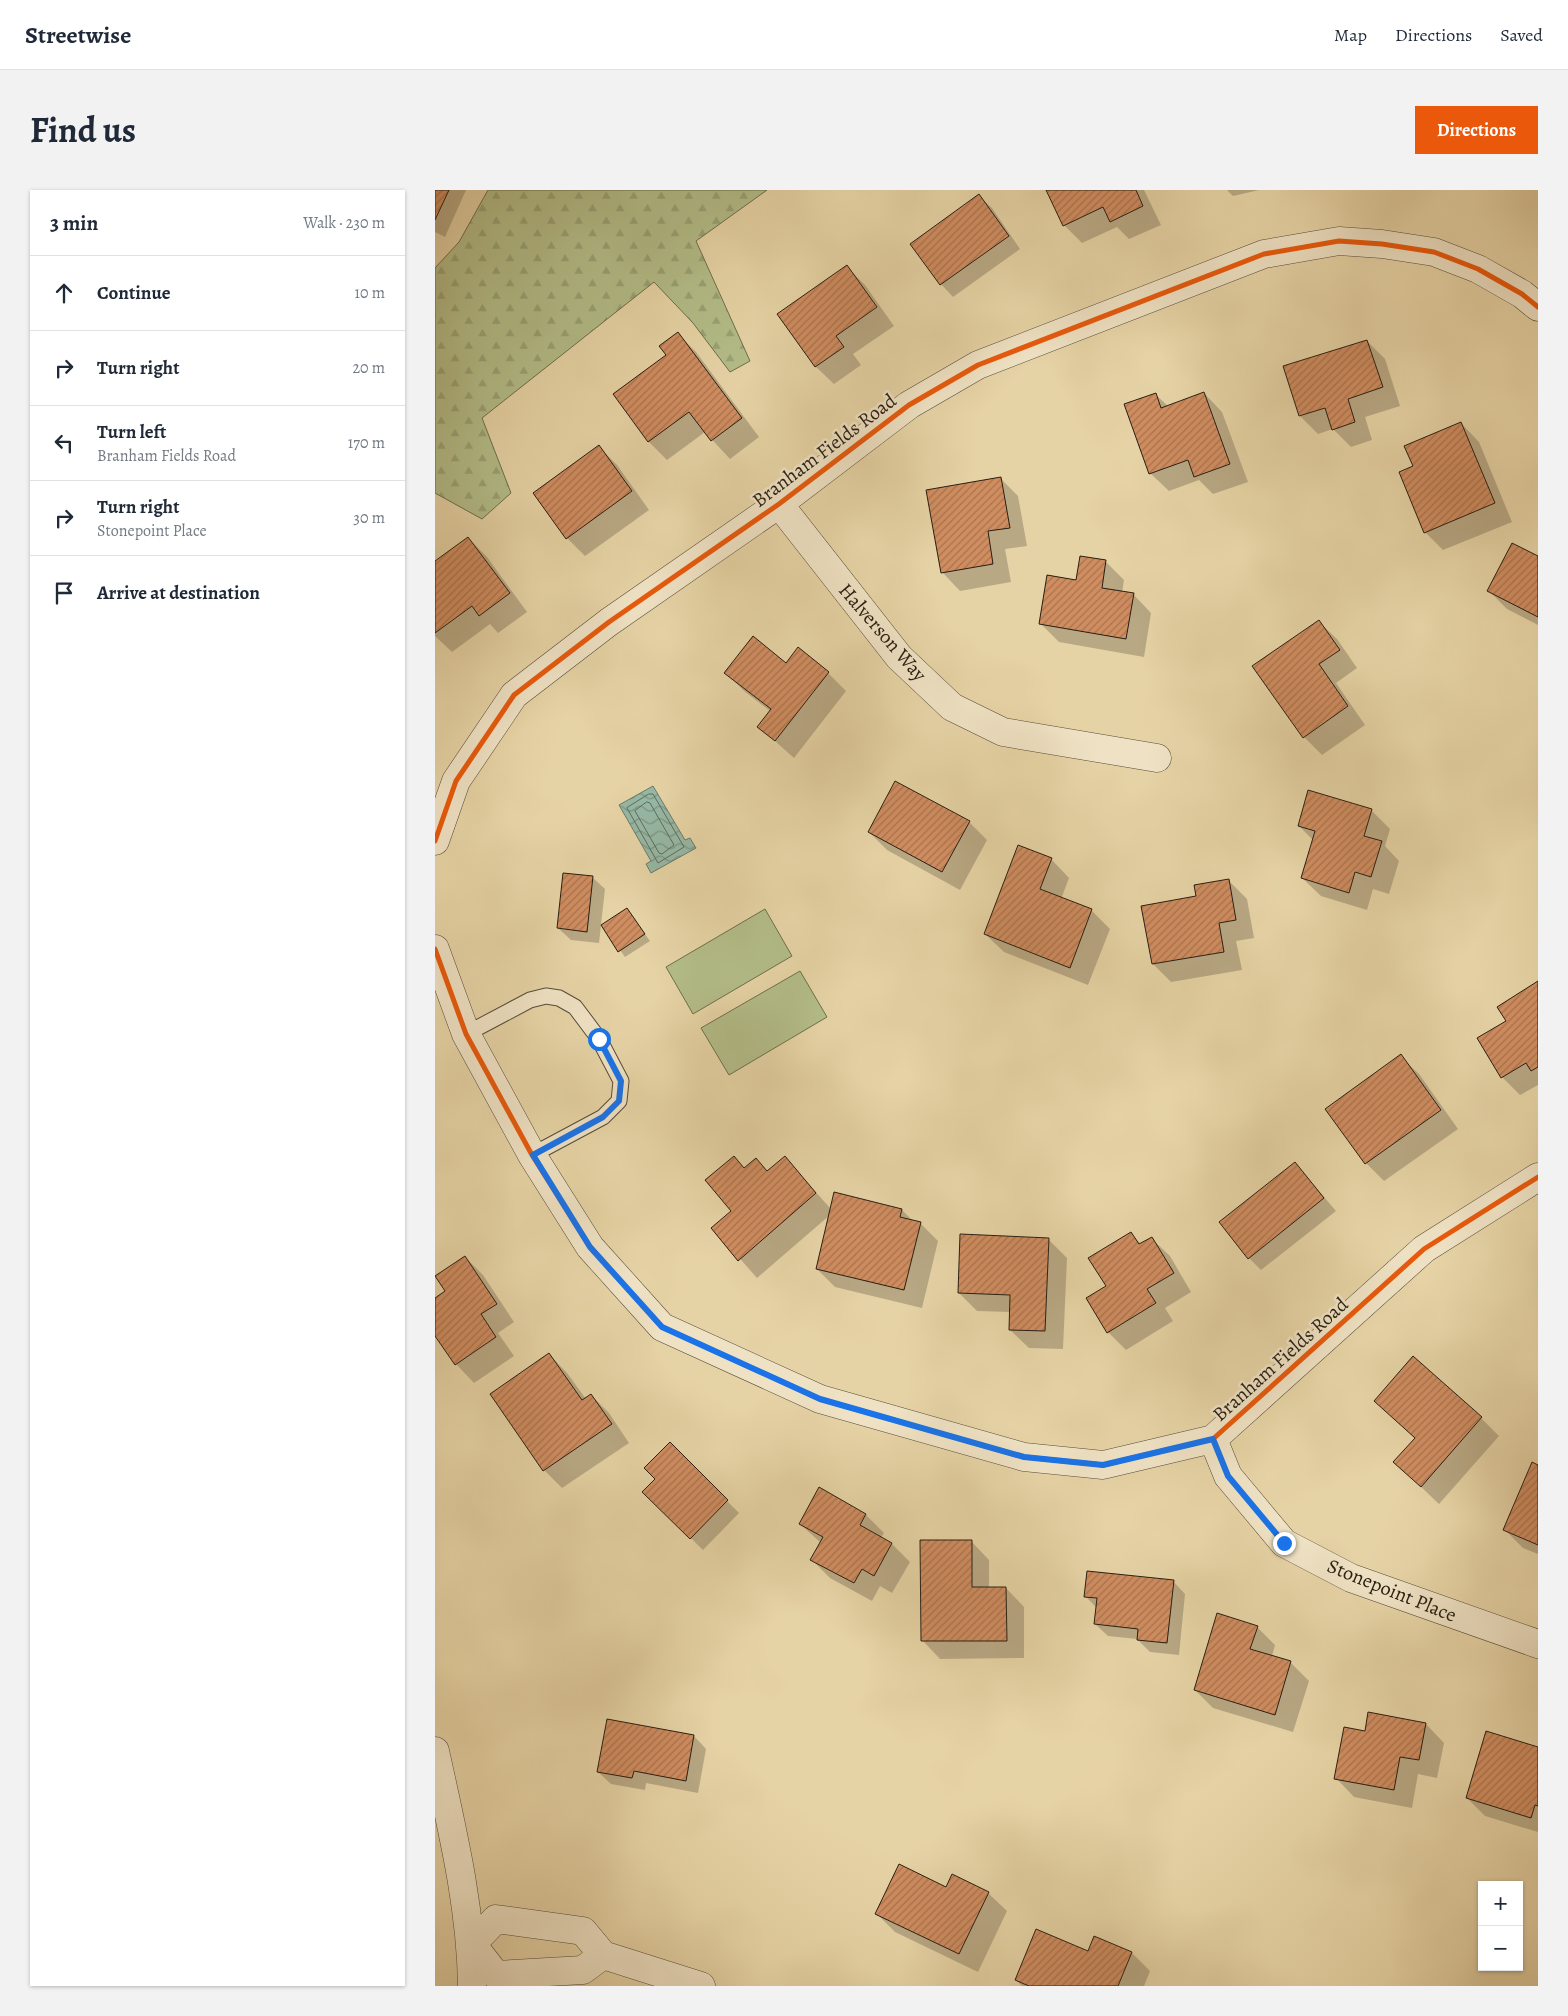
<!DOCTYPE html>
<meta charset="utf-8">
<style>
body{margin:0;font-family:Alegreya,serif;background:#f2f2f3;color:#1f2937}
.controls{position:absolute;right:15px;bottom:15px;display:grid;overflow:hidden;border-radius:0px;box-shadow:0 1px 4px #0004}
.controls button{width:45px;height:45px;display:grid;place-items:center;padding:0;border:0;border-bottom:1px solid #e0e1e3;background:#fff;color:#1f2937;font:25px sans-serif}
.stop{position:absolute;width:15px;height:15px;margin:-11px;border:4px solid #1a73e8;border-radius:50%;background:#fff}
.stop.end{background:#1a73e8;border-color:#fff;box-shadow:0 1px 5px #0008}
.list{margin:0;padding:0;list-style:none}
h2{display:flex;justify-content:space-between;align-items:center;height:65px;margin:0;padding:0 20px;font-size:21px}
h2 small{font-size:16px;font-weight:400;color:#747a83}
.list li{display:grid;grid-template-columns:32px 1fr auto;gap:15px;align-items:center;box-sizing:border-box;height:75px;padding:0 20px;border-top:1px solid #e0e1e3}
.list b{display:block;font-size:19px;white-space:nowrap}
.list p{margin:0;font-size:16px;white-space:nowrap;color:#747a83}
.list em{font-size:16px;font-style:normal;color:#747a83}
.icon{flex:none;width:28px;height:28px;fill:none;stroke:currentColor;stroke-width:2;stroke-linecap:round;stroke-linejoin:round}
.map{position:relative;flex:none;width:1103px;height:1796px;overflow:hidden;border-radius:0px}
header{display:flex;align-items:center;gap:30px;box-sizing:border-box;height:70px;padding:0 25px;background:#fff;border-bottom:1px solid #e0e1e3}
header strong{font-size:24px}
nav{display:flex;gap:28px;margin-inline-start:auto;font-size:18px}
.intro{display:flex;align-items:center;justify-content:space-between;box-sizing:border-box;height:120px;padding:0 30px}
h1{margin:0;font-size:35px}
.button{padding:12px 22px;border-radius:0px;background:#ea580c;color:#fff;font-size:18px;font-weight:700}
main{display:flex;gap:30px;padding:0 30px}
aside{flex:1;background:#fff;border-radius:0px;box-shadow:0 1px 4px #0004}
.map>svg:first-child{display:block}
</style>
<header>
<strong>Streetwise</strong>
<nav><a>Map</a><a>Directions</a><a>Saved</a></nav>
</header>
<div class="intro"><h1>Find us</h1><a class="button">Directions</a></div>
<main>
<aside>
<h2>3 min<small>Walk · 230 m</small></h2>
<ul class="list">
<li><svg class="icon" aria-label="ahead" viewBox="0 0 24 24"><path d="M12 20V5M6 11l6-6 6 6"/></svg><div><b>Continue</b></div><em>10 m</em></li>
<li><svg class="icon" aria-label="right" viewBox="0 0 24 24"><path d="M7 20v-9h11M14 6l5 5-5 5"/></svg><div><b>Turn right</b></div><em>20 m</em></li>
<li><svg class="icon" aria-label="left" viewBox="0 0 24 24"><path d="M17 20v-9H6M10 6l-5 5 5 5"/></svg><div><b>Turn left</b><p>Branham Fields Road</p></div><em>170 m</em></li>
<li><svg class="icon" aria-label="right" viewBox="0 0 24 24"><path d="M7 20v-9h11M14 6l5 5-5 5"/></svg><div><b>Turn right</b><p>Stonepoint Place</p></div><em>30 m</em></li>
<li><svg class="icon" aria-label="arrive" viewBox="0 0 24 24"><path d="M6 21V4h12l-3 4 3 4H6"/></svg><div><b>Arrive at destination</b></div></li>
</ul>
</aside>
<div class="map">
<svg width="1103" height="1796" viewBox="0 0 1103 1796">
<defs>
<pattern id="forest-firs" width="22" height="20" patternUnits="userSpaceOnUse" patternTransform="scale(1.25)"><rect width="22" height="20" fill="#b3bd88"/><path d="M5 1l3.5 6h-7zM16 11l3.5 6h-7z" fill="#9aa274"/></pattern>
<pattern id="water-waves" width="16" height="10" patternUnits="userSpaceOnUse" patternTransform="scale(1.25)"><rect width="16" height="10" fill="#96b8a5"/><path d="M0 5q4-4 8 0t8 0" fill="none" stroke="#7a9585"/></pattern>
<pattern id="building-hatch" width="6" height="6" patternUnits="userSpaceOnUse" patternTransform="scale(1.25)"><rect width="6" height="6" fill="#d08d60"/><path d="M-1 1l2-2M0 6l6-6M5 7l2-2" fill="none" stroke="#a9734e"/></pattern>
</defs>
<rect width="100%" height="100%" fill="#e6d3a5"/>
<filter id="stains"><feTurbulence type="fractalNoise" baseFrequency=".004" numOctaves="4"/><feColorMatrix values="0 0 0 0 .2 0 0 0 0 .09 0 0 0 0 .02 0 0 0 .5 -.17"/></filter>
<radialGradient id="worn" r=".72"><stop offset=".6" stop-color="#630" stop-opacity="0"/><stop offset="1" stop-color="#630" stop-opacity=".3"/></radialGradient>
<path fill="url(#forest-firs)" stroke="#6d6e4e" d="M53,0H332L261,51L315,171L295,182L258,133L219,92L47,228L76,303L47,329L0,303V78L24,52Z"/>
<path fill="#b3bd88" stroke="#6d6e4e" d="M330,719L357,766L258,824L231,777Z
M365,781L392,827L294,885L266,838Z"/>
<path fill="url(#water-waves)" stroke="#6a7a6b" d="M218,596L250,650L255,648L261,658L216,683L211,674L216,671L184,615Z"/>
<path fill="#0003" d="M0,0H31L10,47L0,42Z
M613,0H709L726,35L694,49L682,37L647,53L629,35Z
M792,0H824L798,6Z
M544,6L557,18L585,59L518,107L506,94L477,54Z
M412,77L430,95L459,136L418,164L426,175L399,194L380,176Z
M243,144L261,162L324,247L295,269L270,242L232,270L214,252L180,205L232,165Z
M932,151L950,169L965,216L930,227L937,250L916,257L898,239L883,244L865,226L850,177Z
M769,203L787,222L813,292L778,304L764,290L734,301L715,283L720,204L733,216Z
M1026,233L1044,252L1077,332L1008,360L990,342L979,277Z
M164,257L182,275L214,320L150,366L132,348Z
M565,288L583,306L592,356L570,359L576,392L525,401L507,382Z
M33,348L52,367L92,422L63,443L55,434L17,462L0,446V373Z
M1077,354L1103,367V435L1072,419L1054,401Z
M670,371L689,390L687,403L698,404L716,423L709,467L624,452L606,434L642,391Z
M883,431L902,449L922,478L901,493L930,535L887,565L869,547Z
M352,474L393,483L411,501L359,568L323,536L335,521L309,501L291,483Z
M936,620L955,639L950,656L964,671L954,704L938,699L932,720L886,706L867,688L878,650L864,636Z
M534,632L552,650L525,700L452,660L434,642Z
M616,669L634,688L626,709L656,720L675,739L653,795L569,762L550,744Z
M157,687L170,699L164,753L136,750L123,738Z
M794,691L812,709L819,748L801,751L807,780L736,792L718,774L763,707Z
M192,719L215,751L190,767L168,736Z
M1103,793V895L1085,905L1067,887L1072,831L1064,817Z
M965,866L984,884L1023,939L949,991L931,973Z
M299,967L310,979L321,969L333,982L350,968L396,1019L467,1020L478,1031L485,1033L503,1051L487,1118L400,1097L382,1079L395,1025L322,1088L278,1038L298,1021Z
M860,973L901,1021L826,1080L814,1068Z
M696,1044L706,1054L716,1048L735,1066L756,1102L730,1118L738,1131L691,1160L673,1142L672,1096Z
M614,1050L632,1068L628,1159L594,1158L575,1140L576,1122L542,1121L524,1103Z
M30,1067L48,1085L79,1132L63,1143L79,1166L39,1193L21,1174L0,1143V1109L12,1101Z
M114,1164L132,1183L151,1209L156,1205L174,1223L194,1253L127,1298L109,1280Z
M940,1211L1046,1228L1064,1246L1004,1314L960,1272L981,1249Z
M235,1254L304,1323L268,1360L209,1302L221,1289Z
M1098,1274L1103,1276V1364L1088,1358L1070,1340Z
M431,1325L449,1343L446,1348L457,1354L475,1372L457,1403L445,1396L437,1411L395,1388L377,1370L386,1353L365,1334Z
M536,1351L554,1370V1399L571,1398L589,1417V1468L505,1469L487,1450Z
M738,1391L750,1404L744,1465L715,1462L702,1449L673,1446L660,1434L662,1418L651,1407Z
M822,1437L840,1455L837,1466L855,1472L874,1491L858,1542L778,1518L760,1500Z
M934,1524L991,1534L1009,1553L1002,1588L983,1584L977,1618L919,1607L901,1588L931,1543Z
M1052,1542L1103,1558V1642L1050,1626L1032,1608Z
M259,1546L271,1559L263,1603L211,1593L210,1600L176,1594L163,1582Z
M512,1698L553,1703L572,1721L543,1782L460,1742L442,1724Z
M660,1748L697,1763L715,1781L709,1796H587L581,1790L654,1763Z"/>
<g fill="none" stroke-linecap="round" stroke-linejoin="round">
<path stroke="#5e6b5c" stroke-width="1" d="M214,604H218L249,657L223,673L192,618Z
M212,612L215,613L239,655L227,664L224,663L200,621Z"/>
</g>
<path fill="url(#building-hatch)" stroke="#271e13" d="M0,0H14L0,30Z
M611,0H701L708,16L675,32L668,17L628,36Z
M544,4L574,46L505,95L475,54Z
M412,75L442,117L401,146L409,157L380,177L342,124Z
M243,142L307,228L276,251L254,222L213,252L178,204L231,165L224,156Z
M932,150L948,197L913,209L920,232L897,240L890,218L864,226L848,176Z
M769,202L795,274L759,287L753,270L714,284L689,214L721,203L726,218Z
M1026,232L1060,313L989,343L964,282L978,276L969,256Z
M164,255L197,301L131,349L98,303Z
M566,287L575,338L553,341L558,374L506,383L491,300Z
M33,347L75,403L44,426L37,416L0,443V371Z
M1077,353L1103,366V427L1052,401Z
M645,366L671,370L667,398L699,403L691,449L604,434L612,385L641,390Z
M884,430L905,460L884,474L913,516L868,548L817,476Z
M318,446L351,473L363,457L394,482L340,551L322,537L336,519L289,483Z
M460,591L535,631L507,682L433,642Z
M873,600L937,619L929,646L947,651L936,687L920,682L914,703L866,688L880,641L863,636Z
M583,655L617,668L605,699L657,719L635,778L549,744Z
M128,683L158,686L152,742L122,738Z
M794,689L801,730L784,733L789,762L717,774L706,716L761,706L759,695Z
M192,718L210,744L183,762L166,735Z
M1103,791V877L1096,881L1091,873L1066,888L1042,848L1071,831L1062,817Z
M966,864L1006,920L930,974L890,919Z
M299,966L309,978L321,968L332,981L350,966L381,1003L303,1071L276,1038L296,1021L270,990Z
M860,972L889,1008L813,1069L784,1032Z
M399,1002L467,1019L465,1027L486,1032L469,1100L381,1079Z
M696,1042L704,1054L717,1047L739,1083L712,1099L721,1113L672,1143L651,1108L671,1096L653,1068Z
M525,1044L614,1048L610,1141L574,1140L575,1105L523,1103Z
M30,1066L62,1114L46,1124L61,1147L20,1175L0,1146V1108L10,1101L0,1086Z
M114,1163L147,1210L156,1204L177,1234L108,1281L55,1204Z
M978,1166L1047,1227L986,1297L958,1272L980,1248L939,1211Z
M235,1252L293,1310L255,1349L207,1302L220,1289L209,1278Z
M1097,1272L1103,1275V1355L1068,1340Z
M384,1297L431,1324L425,1335L457,1353L439,1386L427,1379L419,1393L375,1370L388,1347L364,1334Z
M485,1350H537V1397H571L572,1451H486Z
M652,1381L739,1390L732,1453L702,1450L703,1439L659,1434L662,1408L649,1407Z
M782,1423L823,1436L815,1459L856,1471L840,1525L759,1500Z
M933,1522L991,1533L984,1570L965,1567L959,1600L899,1589L909,1537L930,1541Z
M172,1529L259,1545L251,1591L199,1581L197,1588L162,1582Z
M1051,1541L1103,1557V1616L1100,1615L1096,1628L1031,1608Z
M464,1674L511,1697L517,1684L554,1702L524,1764L440,1724Z
M601,1739L653,1761L659,1746L697,1762L683,1796H594L580,1790Z"/>
<g fill="none" stroke-linecap="round" stroke-linejoin="round">
<defs>
<path id="service" d="M31,844L95,810L111,806L124,808L140,817L164,849L186,891L184,911L168,927L97,965"/>
<path id="minor" d="M344,314L464,467L517,517L568,542L722,568
M0,651L21,591L79,505L174,432L344,314L474,215L543,175L829,64L904,51L947,54L999,62L1043,79L1087,104L1103,117
M0,759L31,844L97,965L155,1057L227,1137L385,1209L589,1267L668,1275L778,1249L989,1059L1103,987
M778,1249L793,1286L849,1353L916,1388L1103,1454
M0,1561C17,1639 36,1716 37,1796
M37,1754L61,1729L148,1741L168,1765L266,1796
M37,1754L61,1785L148,1780L168,1765"/>
</defs>
<use href="#service" stroke="#574b38" stroke-width="17"/>
<use href="#minor" stroke="#574b38" stroke-width="29"/>
<use href="#service" stroke="#efe2c4" stroke-width="15"/>
<use href="#minor" stroke="#efe2c4" stroke-width="28"/>
<defs>
<path id="cycleway" d="M0,651L21,591L79,505L174,432L344,314L474,215L543,175L829,64L904,51L947,54L999,62L1043,79L1087,104L1103,117
M0,759L31,844L97,965L155,1057L227,1137L385,1209L589,1267L668,1275L778,1249L989,1059L1103,987"/>
</defs>
<use href="#cycleway" stroke="#efe2c4" stroke-width="8"/>
<use href="#cycleway" stroke="#e8590c" stroke-width="5"/>
</g>
<g fill="none" stroke-linecap="round" stroke-linejoin="round">
<path stroke="#1a73e8" stroke-width="6" d="M164,849L186,891L184,911L168,927L98,965L155,1057L227,1137L385,1209L589,1267L668,1275L778,1249L793,1286L849,1353"/>
</g>
<g text-anchor="middle" stroke-width="5" stroke-linejoin="round" paint-order="stroke">
<g font-size="20" fill="#271e13" stroke="#efe2c4">
<text transform="translate(389 260) rotate(-37)" y="7">Branham Fields Road</text>
<text transform="translate(448 442) rotate(49)" y="7">Halverson Way</text>
<text transform="translate(845 1169) rotate(-42)" y="7">Branham Fields Road</text>
<text transform="translate(957 1400) rotate(22)" y="7">Stonepoint Place</text>
</g>
</g>
<rect width="100%" height="100%" filter="url(#stains)"/>
<rect width="100%" height="100%" fill="url(#worn)"/>
</svg>
<div class="controls">
<button>+</button>
<button>−</button>
</div>
<div class="stop" style="left:164px;top:849px"></div>
<div class="stop end" style="left:849px;top:1353px"></div>
</div>
</main>
